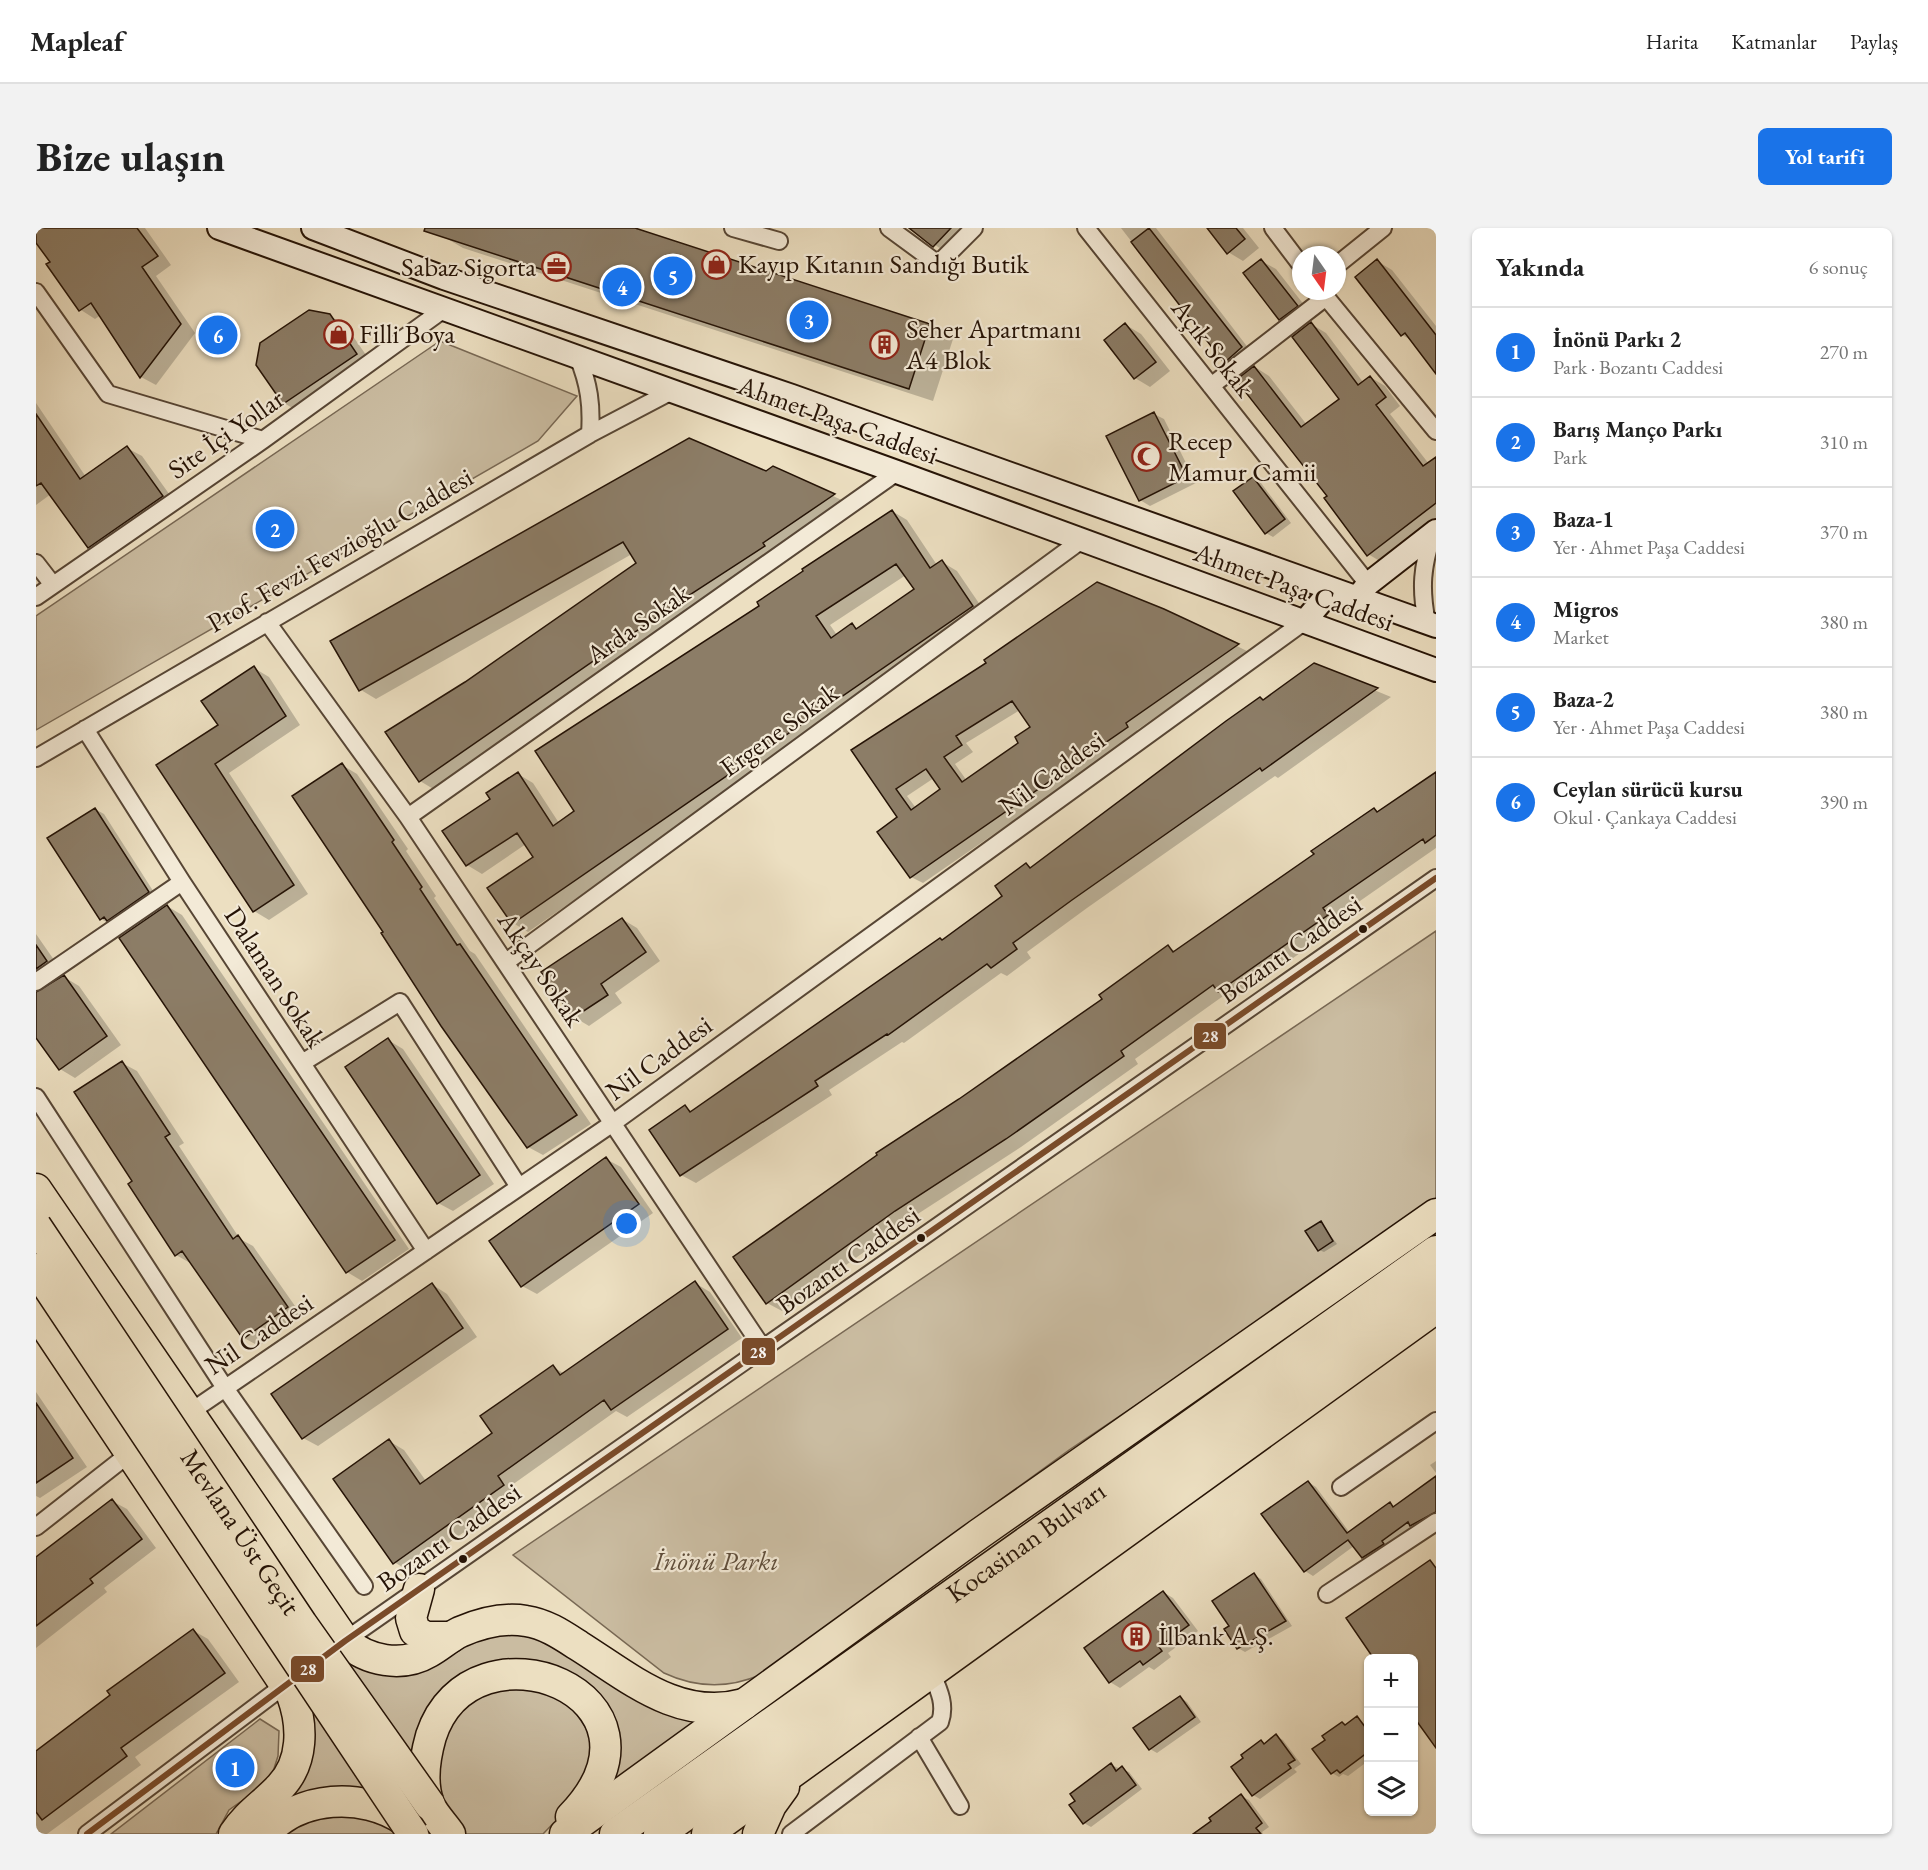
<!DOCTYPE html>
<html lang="tr">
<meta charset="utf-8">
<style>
body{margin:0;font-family:"EB Garamond",serif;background:#f2f2f2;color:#222}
.controls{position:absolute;right:18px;bottom:18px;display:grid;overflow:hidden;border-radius:9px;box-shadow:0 2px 4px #0004}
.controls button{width:54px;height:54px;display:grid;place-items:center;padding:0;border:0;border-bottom:2px solid #e0e0e0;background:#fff;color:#222;font:30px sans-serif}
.compass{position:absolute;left:1256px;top:18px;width:54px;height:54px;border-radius:50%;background:#fff;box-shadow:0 2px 4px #0004;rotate:166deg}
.you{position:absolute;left:591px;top:996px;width:21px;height:21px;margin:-15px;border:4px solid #fff;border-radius:50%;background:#1a73e8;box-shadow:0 0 0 9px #1a73e833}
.badge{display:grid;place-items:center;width:39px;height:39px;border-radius:50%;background:#1a73e8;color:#fff;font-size:20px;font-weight:700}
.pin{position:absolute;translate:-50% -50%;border:3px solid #fff;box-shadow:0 2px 6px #0006}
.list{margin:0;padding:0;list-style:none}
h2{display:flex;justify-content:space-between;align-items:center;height:78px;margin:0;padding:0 24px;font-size:26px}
h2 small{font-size:20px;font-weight:400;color:#767676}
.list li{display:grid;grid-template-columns:39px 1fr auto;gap:18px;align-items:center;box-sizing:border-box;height:90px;padding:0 24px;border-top:2px solid #e0e0e0}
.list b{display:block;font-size:22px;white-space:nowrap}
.list p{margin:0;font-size:20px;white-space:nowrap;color:#767676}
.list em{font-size:20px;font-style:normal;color:#767676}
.icon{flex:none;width:33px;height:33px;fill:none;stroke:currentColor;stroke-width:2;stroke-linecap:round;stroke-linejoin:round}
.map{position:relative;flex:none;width:1400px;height:1606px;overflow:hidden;border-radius:9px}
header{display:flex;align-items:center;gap:36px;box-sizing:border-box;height:84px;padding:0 30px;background:#fff;border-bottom:2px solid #e0e0e0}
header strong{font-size:28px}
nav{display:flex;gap:33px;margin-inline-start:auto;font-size:21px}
.intro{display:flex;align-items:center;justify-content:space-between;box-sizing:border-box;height:144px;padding:0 36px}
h1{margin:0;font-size:42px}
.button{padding:15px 27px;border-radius:9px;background:#1a73e8;color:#fff;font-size:21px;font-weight:700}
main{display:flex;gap:36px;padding:0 36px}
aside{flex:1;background:#fff;border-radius:9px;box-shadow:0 2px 4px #0004}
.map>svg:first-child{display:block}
</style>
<header>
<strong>Mapleaf</strong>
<nav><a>Harita</a><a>Katmanlar</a><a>Paylaş</a></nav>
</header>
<div class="intro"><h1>Bize ulaşın</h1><a class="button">Yol tarifi</a></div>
<main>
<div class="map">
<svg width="1400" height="1606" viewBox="0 0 1400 1606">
<rect width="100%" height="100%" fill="#ecdfc1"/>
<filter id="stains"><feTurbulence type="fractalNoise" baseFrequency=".00333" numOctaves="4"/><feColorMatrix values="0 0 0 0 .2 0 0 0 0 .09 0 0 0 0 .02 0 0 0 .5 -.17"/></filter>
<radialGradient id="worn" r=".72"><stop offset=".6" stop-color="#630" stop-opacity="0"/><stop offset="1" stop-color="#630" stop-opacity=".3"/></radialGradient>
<path fill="#cabca1" stroke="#786854" stroke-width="1.5" d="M404,113L541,168L502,213L0,502V388Z
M1400,703V976L1033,1222L724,1447C691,1461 660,1460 628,1445L477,1327Z
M470,1401L513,1408L666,1495L580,1554L581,1510L529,1468L557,1511L553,1558L507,1606H207L251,1563L269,1474L308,1425L341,1439Z
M224,1491L243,1503L242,1528L234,1553L193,1582L180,1606H75Z"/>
<path fill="#0003" fill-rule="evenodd" d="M0,0H109L135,37L120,48L159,105L120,157L105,149L65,87L59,91L45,82L13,37L16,35L0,13Z
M405,0H592L894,98L917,111L897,173L427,20L403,6Z
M876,0H937L913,27Z
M1085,0H1120L1220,130L1204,142L1189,134Z
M1173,0H1207L1223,20L1207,33L1192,24Z
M1225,33L1240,41L1276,87L1259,99L1244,91Z
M1341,33L1356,42L1400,98V143L1377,113L1366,107Z
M294,88L309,97L335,134L263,184L248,175Z
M1275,96L1290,105L1327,154L1334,149L1349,158L1364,178L1354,186L1393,236H1400V295L1347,335L1332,326L1293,268L1219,139L1233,148L1271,197L1305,171Z
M1090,97L1105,106L1134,143L1114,159L1099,150Z
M0,175L50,249L91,220L106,228L141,277L68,328L53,319L15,266L0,277Z
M1118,186L1128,191L1160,255L1114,278L1104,272Z
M737,240L812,275L399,562L384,553L430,456L602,336L596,326L340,471L325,462L297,414Z
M1218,251L1225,255L1255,295L1237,309L1230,305Z
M856,283L871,292L901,337L906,334L921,343L951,387L492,704L477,695L453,660L499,629L490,616L446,646L431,637L456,571L482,546L497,555L523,595L540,584ZM870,347L880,362L822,401L816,397L801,407L794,397Z
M1128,382L1213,424L1101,502L1103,506L887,655L875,649L863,590L817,523ZM984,482L996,499L985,515L931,553L919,536L937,524L930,515ZM898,550L906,562L880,580L871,568Z
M1278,437L1355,469L1242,550L1239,548L1051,680L991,724L995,730L971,748L965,745L868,815L866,814L793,862L796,867L660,955L645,947L649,879L657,884L907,713L968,668L990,637L997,640Z
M218,440L233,449L264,497L193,545L272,666L233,692L218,683L122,538L184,497Z
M306,537L321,546L372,621L370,623L400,668L398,670L434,723L439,726L555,896L507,927L492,919Z
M1400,545V620L1301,689L1306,696L1198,771L1190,766L1099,831L1102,836L985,919L874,991L746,1083L731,1075L924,873L1068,772L1132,719L1139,723L1280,627L1338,581L1344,585Z
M59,581L68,586L121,669L74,696L65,691Z
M131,678L146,687L373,1021L326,1053L311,1044Z
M586,691L601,700L624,733L579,765L586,775L553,798L538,789Z
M0,706L25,742L5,758L6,764L28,749L43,758L85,817L39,850L24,841L0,807Z
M352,812L367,821L458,956L417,983L402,975Z
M86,835L101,843L148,915L143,918L204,1011L217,1018L266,1088L223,1118L208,1110L156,1036L140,1027L98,954Z
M570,931L585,939L617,985L501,1066L486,1058Z
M1285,995L1301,1016L1288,1024L1283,1022Z
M659,1055L674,1064L706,1110L591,1189L580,1183L476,1257L482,1266L373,1343L358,1334L353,1213L368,1222L390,1253L458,1206L517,1139L529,1146Z
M397,1057L411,1066L441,1109L282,1218L267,1210Z
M0,1164L51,1239L4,1270L0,1268Z
M1400,1233V1245L1394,1237Z
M1400,1250V1291L1335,1334L1327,1329L1318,1318L1277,1348L1269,1343L1272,1254L1280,1259L1314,1305L1354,1276L1359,1279Z
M76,1273L91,1281L120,1320L68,1360L71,1364L0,1420V1332Z
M1218,1347L1225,1351L1256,1398L1209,1424L1202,1420L1195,1398Z
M1127,1364L1137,1370L1162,1403L1132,1425L1135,1429L1118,1442L1113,1439L1084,1460L1074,1454Z
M158,1403L172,1411L203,1454L99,1529L105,1537L11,1606H0V1525Z
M1144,1469L1151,1474L1165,1494L1121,1525L1114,1521Z
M1321,1490L1332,1499V1533L1312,1548L1307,1546L1303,1549L1296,1545L1306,1495L1310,1497Z
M1240,1508L1247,1512L1265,1536L1258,1541L1261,1544L1224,1571L1217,1567L1225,1514L1229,1516Z
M1075,1537L1093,1544L1106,1561L1055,1599L1048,1595Z
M1205,1568L1213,1572L1233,1599L1226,1604L1227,1606H1167Z"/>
<path fill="#8c7d67" stroke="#251306" stroke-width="1.5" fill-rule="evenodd" d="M0,0H101L122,28L106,39L145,96L104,150L55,75L43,83L10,36L14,34L0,15Z
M389,0H599L894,96L873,161L388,3Z
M873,0H915L897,19Z
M1113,0L1206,119L1188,135L1095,14Z
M1171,0H1200L1209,11L1191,26Z
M1225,31L1262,78L1243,92L1207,45Z
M1341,31L1400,107V146L1369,105L1365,108L1319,49Z
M273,82L294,86L321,126L247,176L220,137L224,115Z
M1275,94L1322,157L1334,148L1350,169L1340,177L1387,238L1400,229V275L1331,328L1288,270L1291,268L1200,152L1218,138L1265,199L1303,171L1256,109Z
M1089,95L1120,134L1098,151L1068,112Z
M1118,184L1151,249L1103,273L1070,208Z
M0,186L44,251L91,218L127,268L52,320L5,255L0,258Z
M653,210L730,243L737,238L799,266L727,315L729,318L638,377L383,554L349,504L429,454L600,335L587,314L323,463L294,413Z
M1217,249L1249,291L1229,306L1197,263Z
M856,282L894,340L906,332L937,378L476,696L451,660L497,629L481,605L430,638L406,603L454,571L450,565L482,544L517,598L538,583L499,523L723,378L721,374L767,343L766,341ZM860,336L878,361L820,401L816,395L795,410L780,388Z
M1061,354L1128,381L1203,416L1090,495L1092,499L874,650L841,604L861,589L815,522L950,435L948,432ZM976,473L994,499L979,509L982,515L926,554L908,529L926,517L920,508ZM890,541L904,561L875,582L860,561Z
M1278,435L1342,460L1226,543L1224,540L1036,672L977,715L981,721L955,740L951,736L852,807L851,806L779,853L782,858L644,948L613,902L649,877L654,884L904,710L906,712L966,668L959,658L990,635L994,640L1190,493L1224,469L1227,472Z
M218,438L250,488L179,536L258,657L217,684L120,537L182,497L165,473Z
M306,535L358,612L356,614L386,659L384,661L421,717L424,716L541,887L491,920L405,798L345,705L347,704L256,568Z
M1400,544V607L1389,615L1387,611L1287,680L1292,687L1182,764L1177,757L1085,823L1088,828L970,911L859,983L730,1076L697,1029L841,927L840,925L923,871L1066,771L1063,767L1132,717L1137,724L1278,626L1275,623L1338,580L1341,584Z
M59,580L113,664L71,693L68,689L64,692L11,610Z
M131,677L359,1012L310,1045L83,710Z
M586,690L610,724L565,756L572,767L537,790L505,744Z
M0,717L11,733L0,741Z
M28,747L71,808L23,842L0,810V764Z
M352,810L444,947L401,976L309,839Z
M86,833L134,906L129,909L197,1011L202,1007L252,1079L207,1111L146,1023L139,1028L92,956L96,953L38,864Z
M570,929L603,976L485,1059L453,1013Z
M1285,993L1297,1013L1282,1023L1269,1003Z
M659,1053L692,1101L575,1182L568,1172L462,1248L468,1257L357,1336L297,1251L353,1211L384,1256L456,1205L444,1188L517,1137L524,1147Z
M396,1055L427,1100L266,1211L235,1166Z
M0,1175L37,1230L0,1255Z
M1400,1248V1284L1374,1298L1372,1294L1346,1313L1348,1316L1326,1330L1312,1312L1268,1344L1225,1286L1272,1253L1311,1305L1354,1274L1357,1279Z
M76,1271L106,1311L54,1351L57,1355L0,1398V1329Z
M1394,1332L1400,1340V1520L1377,1488V1431H1338L1310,1390Z
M1218,1345L1250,1393L1201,1421L1188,1401L1193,1398L1176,1373Z
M1127,1363L1153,1397L1123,1419L1126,1423L1107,1437L1104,1433L1073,1455L1048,1420Z
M157,1401L189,1445L85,1520L91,1528L6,1592L0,1584V1523L74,1467L71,1463Z
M1144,1468L1159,1489L1113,1522L1097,1500Z
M1321,1488L1332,1503V1524L1304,1545L1301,1542L1295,1546L1276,1521L1289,1512L1286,1508L1306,1494L1309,1497Z
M1240,1506L1259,1532L1252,1536L1255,1540L1216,1568L1195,1539L1207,1530L1205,1527L1225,1512L1228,1516Z
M1075,1535L1080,1543L1086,1538L1100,1557L1047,1596L1033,1577L1039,1573L1034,1566Z
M1205,1566L1226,1595L1220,1600L1225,1606H1157L1175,1593L1173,1590Z"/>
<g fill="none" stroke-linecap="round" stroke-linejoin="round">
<defs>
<path id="street" d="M697,0L743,13
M853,0L902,36L938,0
M1050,0L1332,356
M1237,0L1265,37
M1301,37L1347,0
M1285,63L1400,203
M0,64L72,166L227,212
M542,129C553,156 556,177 554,206
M1175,158L1290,69
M0,335L17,357
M0,369L227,212L408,81
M231,394L372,589L728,1122
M1391,395C1384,360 1386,339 1397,305
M49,501L146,654L390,1023
M0,530L554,206L636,163
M372,589L861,244
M470,734L1047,311
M0,754L146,654
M266,835L364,774L483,959
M0,869L189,1160L328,1358
M147,1189L577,895L1269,393
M1305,1259L1400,1193
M0,1299L98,1222
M1291,1366L1400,1294
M304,1416L1400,650
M883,1509L924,1578
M51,1606L254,1453
M755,1606L904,1494C910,1477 903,1462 896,1446"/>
<path id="secondary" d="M183,0L861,244L1400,442
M277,0L408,50L756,168L1400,398
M1321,370L1332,356L1400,303
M1269,393L1296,361"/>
<g id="highway">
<path d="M0,961L309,1413C331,1433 366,1440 393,1424C404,1418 412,1410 424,1404C445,1395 467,1389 490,1393C510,1396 526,1407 543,1418C594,1450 643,1494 708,1476"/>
<path d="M0,1084L256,1467C267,1497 268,1534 244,1559C228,1576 211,1586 198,1606"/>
<path d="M383,1361L375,1390L379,1403L390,1409H415"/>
<path d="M229,1606C263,1567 327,1564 368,1592"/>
<path d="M414,1606C408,1597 397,1586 393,1576C385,1555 389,1529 395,1508C436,1383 652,1467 535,1589"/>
<path d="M529,1606L943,1306L1400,986"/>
<path id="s1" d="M579,1606L1400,1023"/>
<path d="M623,1606L1400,1052"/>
<path d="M671,1606L1400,1080"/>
<path d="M722,1606L735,1577L748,1559"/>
</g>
</defs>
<use href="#street" stroke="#574635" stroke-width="20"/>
<use href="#secondary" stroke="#251306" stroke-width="26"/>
<use href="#highway" stroke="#251306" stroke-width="33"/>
<use href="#street" stroke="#f3ead7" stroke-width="16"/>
<use href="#secondary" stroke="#f3ead7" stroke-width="22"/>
<use href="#highway" stroke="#ecdfc1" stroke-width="30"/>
<defs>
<g id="highway-bridge">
<path id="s2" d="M0,998L266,1396L394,1577"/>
<path d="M0,1041L377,1606"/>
</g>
</defs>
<use href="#highway-bridge" stroke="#251306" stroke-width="33" stroke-linecap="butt"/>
<use href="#highway-bridge" stroke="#ecdfc1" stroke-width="30"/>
<defs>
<path id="bus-1" d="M51,1606L309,1413L1400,650"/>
</defs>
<use href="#bus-1" stroke="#f3ead7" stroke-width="10"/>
<use href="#bus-1" stroke="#7a4b2a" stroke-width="6"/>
</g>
<defs>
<symbol id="shop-ring" viewBox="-11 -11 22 22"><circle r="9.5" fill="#f3ead7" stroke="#8f2418" stroke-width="1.5"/><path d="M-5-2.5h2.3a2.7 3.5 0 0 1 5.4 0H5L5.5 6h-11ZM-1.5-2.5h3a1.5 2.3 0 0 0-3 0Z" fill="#8f2418"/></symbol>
<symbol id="office-ring" viewBox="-11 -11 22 22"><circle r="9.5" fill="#f3ead7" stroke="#8f2418" stroke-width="1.5"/><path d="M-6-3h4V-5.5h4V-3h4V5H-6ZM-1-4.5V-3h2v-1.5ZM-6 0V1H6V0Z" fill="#8f2418"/></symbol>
<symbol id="building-ring" viewBox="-11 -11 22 22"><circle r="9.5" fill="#f3ead7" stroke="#8f2418" stroke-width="1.5"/><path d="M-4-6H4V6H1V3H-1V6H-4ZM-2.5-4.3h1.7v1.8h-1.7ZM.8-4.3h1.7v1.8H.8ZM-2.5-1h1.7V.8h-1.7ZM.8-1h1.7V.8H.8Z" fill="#8f2418"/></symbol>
<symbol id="mosque-ring" viewBox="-11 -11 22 22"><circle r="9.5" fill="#f3ead7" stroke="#8f2418" stroke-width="1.5"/><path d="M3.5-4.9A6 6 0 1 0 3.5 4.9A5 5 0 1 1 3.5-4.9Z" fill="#8f2418"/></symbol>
</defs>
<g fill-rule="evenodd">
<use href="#shop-ring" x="664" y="20" width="33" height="33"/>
<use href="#office-ring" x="504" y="22" width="33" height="33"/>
<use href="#shop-ring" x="286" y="90" width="33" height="33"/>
<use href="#building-ring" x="832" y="100" width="33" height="33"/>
<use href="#mosque-ring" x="1094" y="212" width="33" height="33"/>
<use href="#building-ring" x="1084" y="1392" width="33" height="33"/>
</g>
<g fill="#251306" stroke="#f3ead7" stroke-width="2">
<circle cx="1327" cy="701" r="5"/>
<circle cx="885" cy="1010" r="5"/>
<circle cx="427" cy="1331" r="5"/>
</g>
<g text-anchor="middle" stroke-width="4.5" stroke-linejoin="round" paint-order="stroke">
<g font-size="27" fill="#251306" stroke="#f3ead7" text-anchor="start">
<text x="702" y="45">Kayıp Kıtanın Sandığı Butik</text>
<text x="500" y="48" text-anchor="end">Sabaz Sigorta</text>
<text x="870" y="110">Seher Apartmanı<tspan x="870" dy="31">A4 Blok</tspan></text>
<text x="323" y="115">Filli Boya</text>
<text x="1132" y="222">Recep<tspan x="1132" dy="31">Mamur Camii</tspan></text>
<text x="1122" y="1417">İlbank A.Ş.</text>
</g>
<g font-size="27" fill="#251306" stroke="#f3ead7">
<text transform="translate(1177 120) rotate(52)" y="9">Açık Sokak</text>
<text transform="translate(802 192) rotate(20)" y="9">Ahmet Paşa Caddesi</text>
<text transform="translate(190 206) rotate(-35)" y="9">Site İçi Yollar</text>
<text transform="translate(304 322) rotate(-30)" y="9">Prof. Fevzi Fevzioğlu Caddesi</text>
<text transform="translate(1258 359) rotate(20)" y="9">Ahmet Paşa Caddesi</text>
<text transform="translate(602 396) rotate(-35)" y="9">Arda Sokak</text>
<text transform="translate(743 502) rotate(-36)" y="9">Ergene Sokak</text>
<text transform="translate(1016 545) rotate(-36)" y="9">Nil Caddesi</text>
<text transform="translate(1254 721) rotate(-35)" y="9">Bozantı Caddesi</text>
<text transform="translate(505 741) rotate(56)" y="9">Akçay Sokak</text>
<text transform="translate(239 749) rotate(57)" y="9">Dalaman Sokak</text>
<text transform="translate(623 830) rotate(-36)" y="9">Nil Caddesi</text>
<text transform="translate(812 1032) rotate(-35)" y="9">Bozantı Caddesi</text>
<text transform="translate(223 1106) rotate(-34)" y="9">Nil Caddesi</text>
<text dy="9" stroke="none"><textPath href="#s2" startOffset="368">Mevlana Üst Geçit</textPath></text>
<text transform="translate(413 1309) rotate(-35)" y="9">Bozantı Caddesi</text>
<text dy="9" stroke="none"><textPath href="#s1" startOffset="504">Kocasinan Bulvarı</textPath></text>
</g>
<g font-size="27" font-style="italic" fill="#5f4e3c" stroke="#f3ead7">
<text x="680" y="1342">İnönü Parkı</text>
</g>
</g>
<g stroke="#f3ead7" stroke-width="2">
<rect x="1157" y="794" width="34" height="28" rx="6" fill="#7a4b2a"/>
<rect x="705" y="1109" width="35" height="29" rx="6" fill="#7a4b2a"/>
<rect x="254" y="1427" width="35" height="28" rx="6" fill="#7a4b2a"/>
</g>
<g font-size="16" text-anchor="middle" font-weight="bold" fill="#fff">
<text x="1174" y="814">28</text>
<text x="722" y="1130">28</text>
<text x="272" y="1447">28</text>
</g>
<rect width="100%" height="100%" filter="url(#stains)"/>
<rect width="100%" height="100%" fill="url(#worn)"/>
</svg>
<div class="controls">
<button>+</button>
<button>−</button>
<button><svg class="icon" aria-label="layers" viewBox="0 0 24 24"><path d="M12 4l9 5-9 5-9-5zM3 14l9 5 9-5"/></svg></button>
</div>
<svg class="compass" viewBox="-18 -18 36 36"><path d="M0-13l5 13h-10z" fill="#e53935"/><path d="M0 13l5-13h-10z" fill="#767676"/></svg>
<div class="you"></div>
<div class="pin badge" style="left:199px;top:1540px">1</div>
<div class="pin badge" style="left:239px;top:301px">2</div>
<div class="pin badge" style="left:773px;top:92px">3</div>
<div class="pin badge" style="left:586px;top:59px">4</div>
<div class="pin badge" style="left:637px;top:48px">5</div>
<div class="pin badge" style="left:182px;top:107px">6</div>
</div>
<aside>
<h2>Yakında<small>6 sonuç</small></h2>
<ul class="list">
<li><span class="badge">1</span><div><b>İnönü Parkı 2</b><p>Park · Bozantı Caddesi</p></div><em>270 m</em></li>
<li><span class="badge">2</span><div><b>Barış Manço Parkı</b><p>Park</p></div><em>310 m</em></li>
<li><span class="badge">3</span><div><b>Baza-1</b><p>Yer · Ahmet Paşa Caddesi</p></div><em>370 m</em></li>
<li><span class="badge">4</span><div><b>Migros</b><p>Market</p></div><em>380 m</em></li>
<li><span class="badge">5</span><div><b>Baza-2</b><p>Yer · Ahmet Paşa Caddesi</p></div><em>380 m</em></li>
<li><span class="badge">6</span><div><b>Ceylan sürücü kursu</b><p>Okul · Çankaya Caddesi</p></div><em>390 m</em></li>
</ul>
</aside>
</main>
